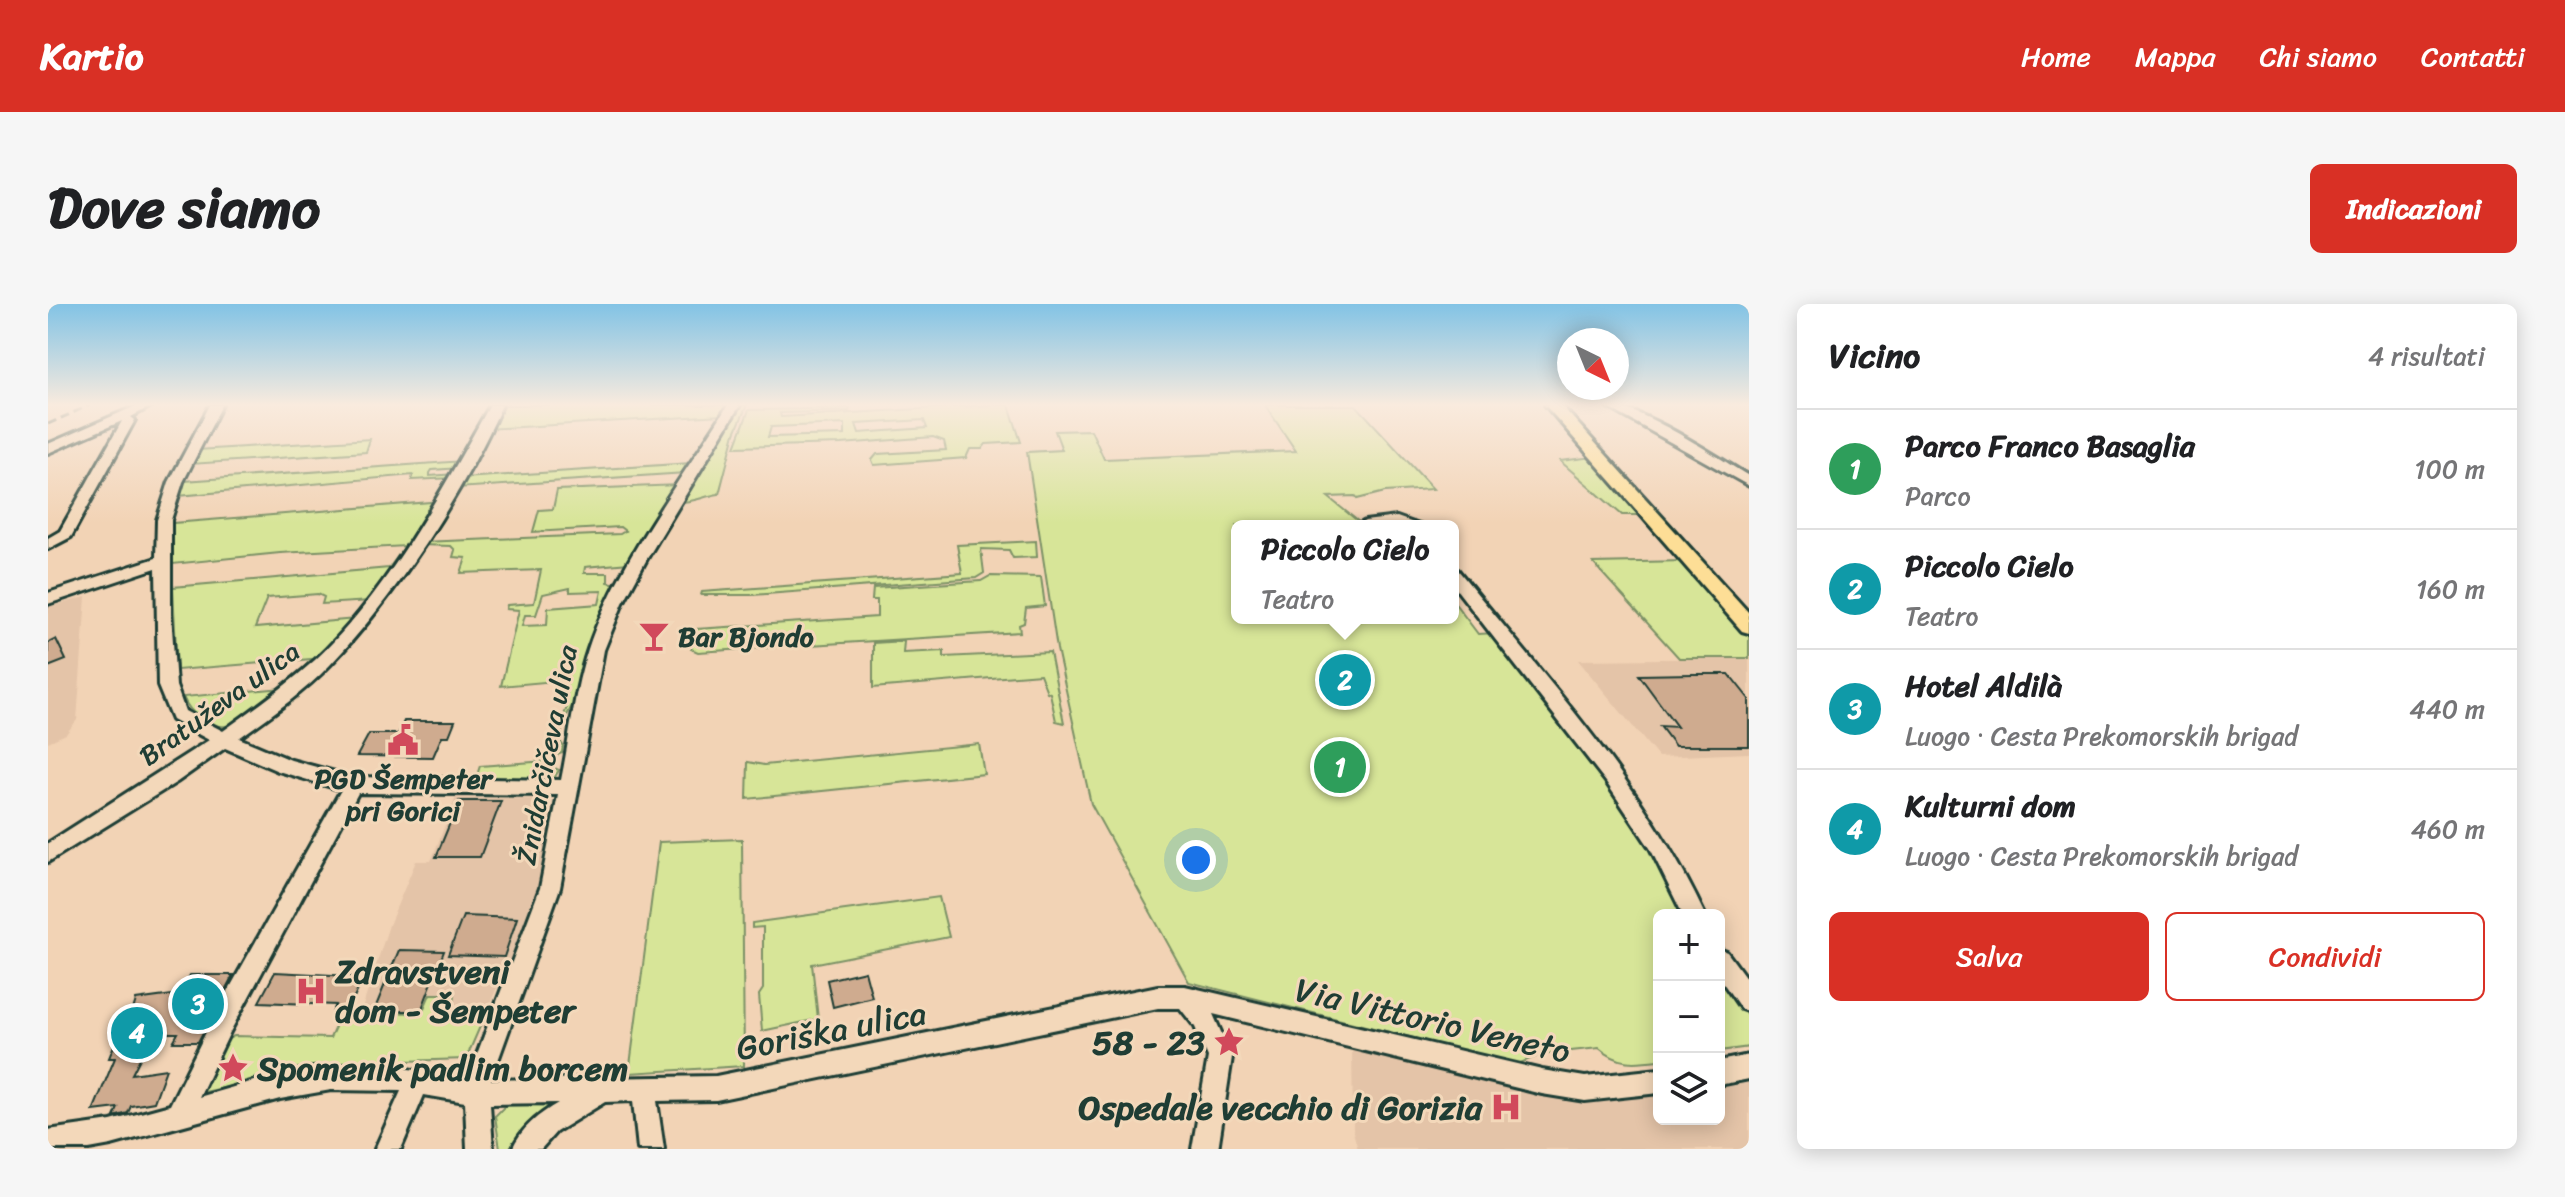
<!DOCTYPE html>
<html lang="it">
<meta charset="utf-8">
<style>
body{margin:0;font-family:Sriracha,sans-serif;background:#f6f6f6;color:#202124}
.controls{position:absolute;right:24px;bottom:24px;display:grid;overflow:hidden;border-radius:12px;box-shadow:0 4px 20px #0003}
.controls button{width:72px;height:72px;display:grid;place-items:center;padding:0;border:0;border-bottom:2px solid #e0e0e0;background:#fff;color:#202124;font:40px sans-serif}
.compass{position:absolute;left:1509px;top:24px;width:72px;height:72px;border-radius:50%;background:#fff;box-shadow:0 4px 20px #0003;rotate:137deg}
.you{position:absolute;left:1148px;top:556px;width:28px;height:28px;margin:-20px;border:6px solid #fff;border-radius:50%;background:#1a73e8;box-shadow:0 0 0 12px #1a73e833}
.badge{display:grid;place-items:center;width:52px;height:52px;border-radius:50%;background:#d93025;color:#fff;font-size:26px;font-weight:700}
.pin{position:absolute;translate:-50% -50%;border:4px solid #fff;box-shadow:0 2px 8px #0006}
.popup{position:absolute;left:1183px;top:216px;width:228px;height:104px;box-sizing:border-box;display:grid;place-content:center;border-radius:12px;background:#fff;filter:drop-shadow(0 2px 6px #0005);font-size:26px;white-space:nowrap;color:#757577}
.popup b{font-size:30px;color:#202124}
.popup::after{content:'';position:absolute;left:50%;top:100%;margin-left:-16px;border:16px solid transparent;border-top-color:#fff}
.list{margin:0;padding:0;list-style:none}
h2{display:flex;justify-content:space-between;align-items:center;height:104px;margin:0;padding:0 32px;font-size:34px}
h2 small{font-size:26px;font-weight:400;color:#757577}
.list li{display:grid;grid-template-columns:52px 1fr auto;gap:24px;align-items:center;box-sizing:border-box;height:120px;padding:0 32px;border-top:2px solid #e0e0e0}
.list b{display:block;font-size:30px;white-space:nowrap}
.list p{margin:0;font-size:26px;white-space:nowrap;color:#757577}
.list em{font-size:26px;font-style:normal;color:#757577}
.actions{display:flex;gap:16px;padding:24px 32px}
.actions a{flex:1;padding:18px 0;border:2px solid #d93025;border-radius:12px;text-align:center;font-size:28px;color:#d93025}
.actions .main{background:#d93025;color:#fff}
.icon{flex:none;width:44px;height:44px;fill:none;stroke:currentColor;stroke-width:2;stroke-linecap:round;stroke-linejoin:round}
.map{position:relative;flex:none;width:1701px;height:845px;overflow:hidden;border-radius:12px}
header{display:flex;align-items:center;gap:48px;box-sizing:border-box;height:112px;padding:0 40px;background:#d93025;color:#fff}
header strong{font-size:38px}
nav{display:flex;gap:44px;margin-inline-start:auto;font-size:28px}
.intro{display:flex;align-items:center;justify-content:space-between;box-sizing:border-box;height:192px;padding:0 48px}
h1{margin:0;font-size:56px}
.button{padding:20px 36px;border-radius:12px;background:#d93025;color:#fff;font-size:28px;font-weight:700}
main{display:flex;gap:48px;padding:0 48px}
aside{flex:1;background:#fff;border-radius:12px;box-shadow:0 4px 20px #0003}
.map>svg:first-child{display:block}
</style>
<header>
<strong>Kartio</strong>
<nav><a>Home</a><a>Mappa</a><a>Chi siamo</a><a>Contatti</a></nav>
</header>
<div class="intro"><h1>Dove siamo</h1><a class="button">Indicazioni</a></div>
<main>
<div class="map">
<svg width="1701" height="845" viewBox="0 0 1701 845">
<rect width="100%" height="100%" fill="#f2d3b5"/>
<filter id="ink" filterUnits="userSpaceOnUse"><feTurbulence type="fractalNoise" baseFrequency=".0125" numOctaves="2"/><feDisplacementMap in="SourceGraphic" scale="16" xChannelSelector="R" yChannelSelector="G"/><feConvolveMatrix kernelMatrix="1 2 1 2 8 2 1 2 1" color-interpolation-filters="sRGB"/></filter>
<g filter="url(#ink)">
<path fill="#e4c4a8" d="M38,293L29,416L18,430L0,438V303Z
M1701,354V449L1610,453L1530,356Z
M408,493L497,495L506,505L485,602L440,704L404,706L406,690H382L375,709L313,708L341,621L368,557H383Z
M1304,741L1611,785V815H1671V780L1701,773V845H1310L1305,828Z"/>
<path fill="#d7e598" stroke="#7b9166" stroke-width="2" fill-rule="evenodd" d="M451,101H680L674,111L438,125Z
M691,101H699L687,129L671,190C656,192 647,198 632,198Z
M942,101H961L973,138L938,140L934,145H922L918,154L826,161L824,156L829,150L898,146L896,137L885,133L793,140L687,143L701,106L802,104L801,107L732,109L733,113ZM876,116L879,124L811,129L808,120ZM797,120V131L720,133L723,123Z
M1217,101H1308L1385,185L1337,188L1309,195L1307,192L1280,193L1316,222H1189V314H1405V297L1430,330L1448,329L1591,516L1636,611H1611V756C1586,759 1571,761 1551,744L1494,750L1470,760L1141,678L1043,500L1009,345L979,148L1014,146L1007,127L1043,126L1056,155L1248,147Z
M322,135L318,148L143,160L149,146Z
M1545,153L1595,211H1574L1512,157Z
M415,157L412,164L384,166L382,169V172L408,170L406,174L364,176L365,171L129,192L136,177Z
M645,159L638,169L409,184L415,174Z
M630,181L581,259L537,263L536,269H560V278L569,280L543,334L528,395L515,418L512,437L515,442L514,449L509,451L506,464L511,466L505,476L428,474L432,462L499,457L519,403L518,376L453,382L471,306L458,305L459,301L486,299L493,266L413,269L418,254L405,253L407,246L403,242L373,241L374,238L572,230L577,227L572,223L485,228L491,206L505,205L509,186ZM522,284V288L554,287L551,300L500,304L499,321L474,322L477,311H488L495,290Z
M395,197L323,297L274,300L276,293L270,290L219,294L207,324L308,315C286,337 207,420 179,422C159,424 142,410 135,393L235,384L264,355L129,366L125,283L341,264L357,242L232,249L125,260V219Z
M988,237L989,253L965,254L961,246L933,245L936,269L928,274L704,291H653L654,288L914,269L909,241Z
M1637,257L1701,330V354H1631L1545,259Z
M942,272L993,273L997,302L978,304L976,319L971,321L972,328L650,348L643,345L648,325L829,313V296H824L825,284L933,277Z
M856,337L855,349L896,347V353L1002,348L1016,419L1008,417L1002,389L999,388L992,370L825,384V339Z
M931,440L936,470L699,495L700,458L716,461Z
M694,535L696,762L581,769L611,538Z
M891,593L901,633L764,660L770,715L714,727L711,691L715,685V623L704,624V619Z
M1671,669L1701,712V743L1671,747Z
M382,690H407L405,706L440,704L418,755L292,759L152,789L178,736L186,732L282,734L292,712L313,708L374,709Z
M459,800L511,802L471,845H452L447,812Z"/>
<path fill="#cfab8f" stroke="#1f3d34" stroke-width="2" d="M8,335L18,356L0,363V339Z
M1645,370H1681L1701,395V442H1627L1612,422L1629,423L1591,371Z
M356,417H407L401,432H394L385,453L309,452L321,430H350Z
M411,497H453L432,553H388Z
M415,612L469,614L456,653L400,651Z
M351,646L396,647L373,707H326Z
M817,667L824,693L785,703L779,676Z
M227,668L302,672L300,675H315L300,707H285L288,701L211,698Z
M142,671H185L150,738H125L130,729H105L84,770L118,765L106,798L83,802L80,809L66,813L70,804L45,807L67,754H61L79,709H84L88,696L132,690Z"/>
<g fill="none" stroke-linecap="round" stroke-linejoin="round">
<defs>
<path id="minor" d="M90,101H105L83,113L87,116L23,233L0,245V234L12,227L74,117L0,149V140Z
M162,101H174L135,178L123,216V309L128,382L137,407L175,427C207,404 238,382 267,356C339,289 394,186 442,101H454C416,188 348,292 282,361C255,389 222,412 191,434L243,456L305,473L513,476C522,433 526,386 540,345C568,261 633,176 680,101H692L600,253L575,299L556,346L512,584L443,776L668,772L1110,682H1137L1494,766L1537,773L1611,765V789L1537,797L1494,790L1165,710L1184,753L1170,845H1144L1160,753L1147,723L1132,704H1110L668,796L609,797L616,845H590L585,797L557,798L508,828L493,845H464C473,824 491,810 510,799L442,800L445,845H419L417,798L376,791L353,845H327L353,787L283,786L232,795L63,841L41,845H0V826L63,817L122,801L166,712L293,486L230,467L177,444L129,478L0,558V539L161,436L124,416L110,382L108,264L0,300V289L108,254L109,216L121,178ZM310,489L510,491L492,584L420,774C375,767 330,759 284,762C239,765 194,781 151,793L182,728Z
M1556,101C1589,99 1669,153 1701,172V182Z
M1349,213L1374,222L1310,221L1317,217Z
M1405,265L1410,266C1499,376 1597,482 1657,611H1635L1602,544L1558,478L1405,281Z
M1671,645L1679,648L1701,678V708L1693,705L1671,673Z
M1701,751V775L1671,781V757Z"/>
<path id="major" d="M1497,101H1513L1701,309V329L1694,327Z"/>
</defs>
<use href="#minor" stroke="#1f3d34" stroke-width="6"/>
<use href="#major" stroke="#1f3d34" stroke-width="6"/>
<use href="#minor" fill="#f3d8ba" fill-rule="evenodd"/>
<use href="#major" fill="#fdde96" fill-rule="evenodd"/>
<path stroke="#1f3d34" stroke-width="3" stroke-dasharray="9 5" stroke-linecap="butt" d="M0,120L42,101"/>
</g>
</g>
<linearGradient id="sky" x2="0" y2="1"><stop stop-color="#82c3e5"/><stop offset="0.46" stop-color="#f9ebde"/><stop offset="1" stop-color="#f9ebde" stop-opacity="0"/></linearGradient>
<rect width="1701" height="219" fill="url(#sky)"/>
<defs>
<symbol id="bar-bare" viewBox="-9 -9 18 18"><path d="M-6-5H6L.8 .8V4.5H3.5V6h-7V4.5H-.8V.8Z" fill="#d1495b" stroke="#f3d8ba" stroke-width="2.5" paint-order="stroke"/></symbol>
<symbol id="civic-bare" viewBox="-9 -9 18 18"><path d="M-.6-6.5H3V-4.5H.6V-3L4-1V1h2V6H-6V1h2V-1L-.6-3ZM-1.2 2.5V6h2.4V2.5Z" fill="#d1495b" stroke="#f3d8ba" stroke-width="2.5" paint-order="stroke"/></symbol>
<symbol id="hospital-bare" viewBox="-9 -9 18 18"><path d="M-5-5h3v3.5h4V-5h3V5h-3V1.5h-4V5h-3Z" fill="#d1495b" stroke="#f3d8ba" stroke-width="2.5" paint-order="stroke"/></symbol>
<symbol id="sight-bare" viewBox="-9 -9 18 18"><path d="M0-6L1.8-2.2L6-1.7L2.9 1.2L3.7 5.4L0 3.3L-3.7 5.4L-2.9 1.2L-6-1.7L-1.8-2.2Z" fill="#d1495b" stroke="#f3d8ba" stroke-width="2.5" paint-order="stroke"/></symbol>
</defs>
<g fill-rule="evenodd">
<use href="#bar-bare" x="584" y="310" width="44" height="44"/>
<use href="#civic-bare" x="333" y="414" width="44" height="44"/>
<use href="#hospital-bare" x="241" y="665" width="44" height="44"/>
<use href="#sight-bare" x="1159" y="716" width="44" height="44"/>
<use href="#sight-bare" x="163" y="742" width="44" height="44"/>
<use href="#hospital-bare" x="1436" y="781" width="44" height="44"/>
</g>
<g text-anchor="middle" stroke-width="6" stroke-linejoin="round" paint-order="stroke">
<g font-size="28" font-weight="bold" fill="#1f3d34" stroke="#f3d8ba" text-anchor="start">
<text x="630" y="342">Bar Bjondo</text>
<text x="355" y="484" text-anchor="middle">PGD Šempeter<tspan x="355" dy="32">pri Gorici</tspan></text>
</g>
<g font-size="28" fill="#1f3d34" stroke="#f3d8ba">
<text transform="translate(171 399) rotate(-36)" y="10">Bratuževa ulica</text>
<text transform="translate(498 451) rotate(-79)" y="10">Žnidarčičeva ulica</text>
</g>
<g font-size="34" font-weight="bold" fill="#1f3d34" stroke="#f3d8ba" text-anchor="start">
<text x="287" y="679">Zdravstveni<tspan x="287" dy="39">dom - Šempeter</tspan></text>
<text x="1157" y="750" text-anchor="end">58 - 23</text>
<text x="209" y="776">Spomenik padlim borcem</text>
<text x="1434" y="815" text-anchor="end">Ospedale vecchio di Gorizia</text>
</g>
<g font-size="34" fill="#1f3d34" stroke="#f3d8ba">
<text transform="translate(1385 716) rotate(13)" y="12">Via Vittorio Veneto</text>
<text transform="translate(783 726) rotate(-11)" y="12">Goriška ulica</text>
</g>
</g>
</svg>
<div class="controls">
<button>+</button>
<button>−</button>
<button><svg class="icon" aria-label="layers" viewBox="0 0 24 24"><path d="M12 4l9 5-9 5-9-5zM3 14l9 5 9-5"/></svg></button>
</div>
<svg class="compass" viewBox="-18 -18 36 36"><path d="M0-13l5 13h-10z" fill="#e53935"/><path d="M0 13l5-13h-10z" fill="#757577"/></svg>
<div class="you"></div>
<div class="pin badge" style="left:1292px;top:463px;background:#2e9e5b">1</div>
<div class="pin badge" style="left:1297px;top:376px;background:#0f9aa8">2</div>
<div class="popup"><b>Piccolo Cielo</b>Teatro</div>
<div class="pin badge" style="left:150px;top:700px;background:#0f9aa8">3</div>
<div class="pin badge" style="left:89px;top:729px;background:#0f9aa8">4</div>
</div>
<aside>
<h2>Vicino<small>4 risultati</small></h2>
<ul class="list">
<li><span class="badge" style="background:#2e9e5b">1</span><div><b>Parco Franco Basaglia</b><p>Parco</p></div><em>100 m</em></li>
<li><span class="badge" style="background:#0f9aa8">2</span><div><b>Piccolo Cielo</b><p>Teatro</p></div><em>160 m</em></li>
<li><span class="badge" style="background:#0f9aa8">3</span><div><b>Hotel Aldilà</b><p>Luogo · Cesta Prekomorskih brigad</p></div><em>440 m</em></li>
<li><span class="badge" style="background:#0f9aa8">4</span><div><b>Kulturni dom</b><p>Luogo · Cesta Prekomorskih brigad</p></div><em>460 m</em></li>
</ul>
<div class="actions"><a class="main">Salva</a><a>Condividi</a></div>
</aside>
</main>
